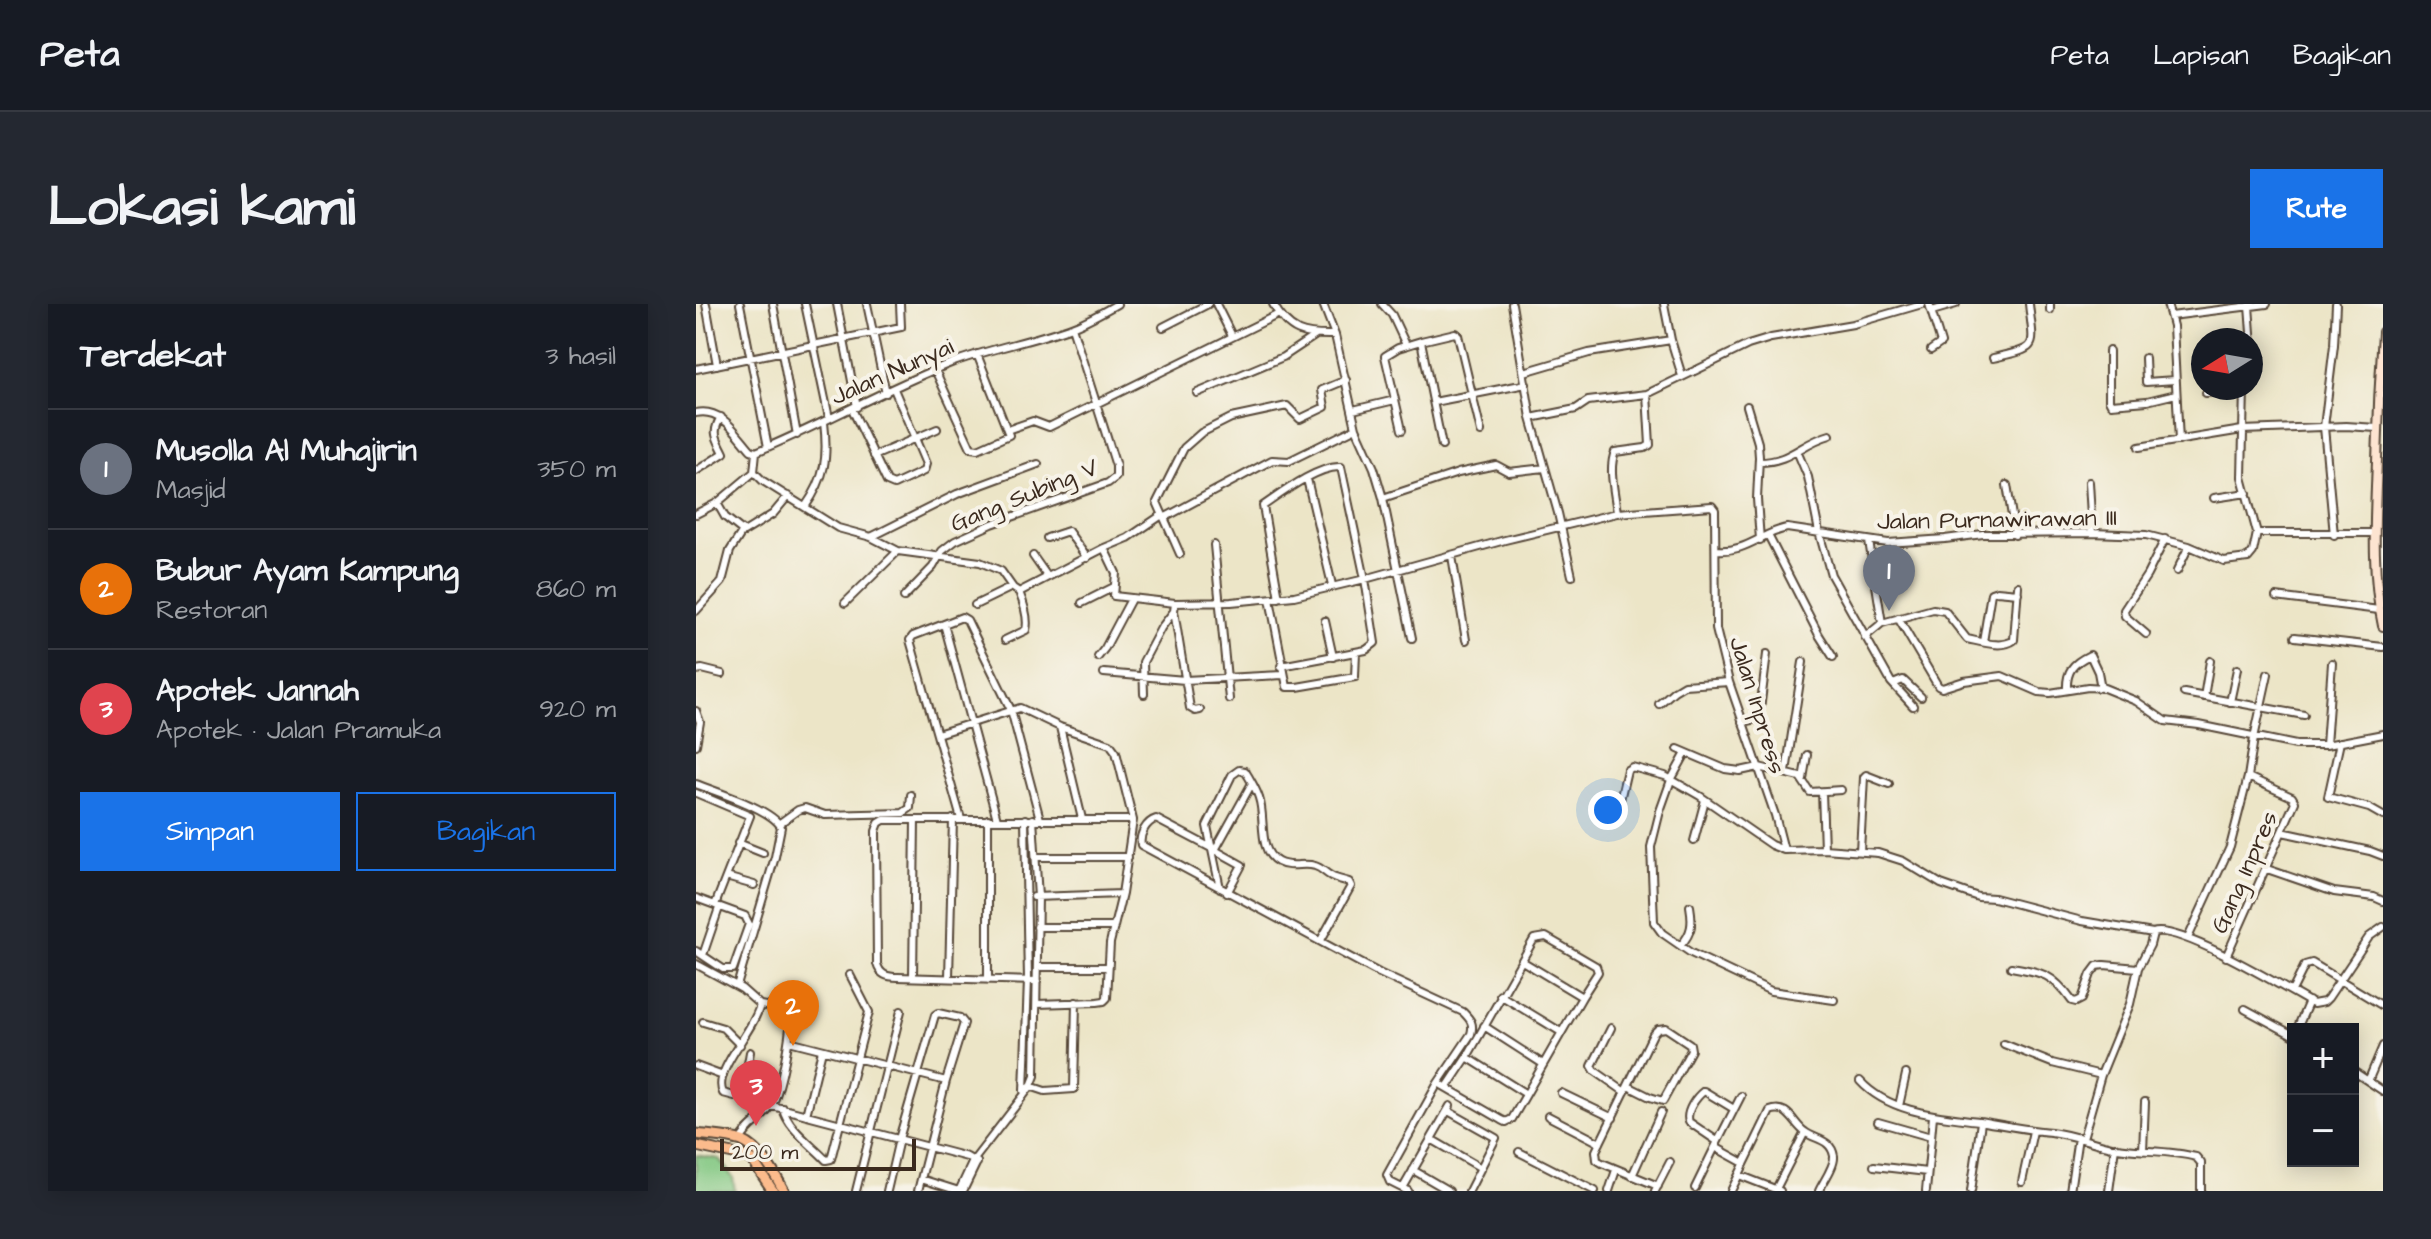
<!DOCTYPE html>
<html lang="id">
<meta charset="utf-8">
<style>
body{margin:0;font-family:"Architects Daughter",sans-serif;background:#242831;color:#f1f3f6}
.controls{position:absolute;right:24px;bottom:24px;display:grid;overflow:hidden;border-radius:0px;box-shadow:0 4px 20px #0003}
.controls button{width:72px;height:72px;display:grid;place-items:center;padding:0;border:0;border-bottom:2px solid #363941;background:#171b24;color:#f1f3f6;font:40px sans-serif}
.compass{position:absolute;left:1495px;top:24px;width:72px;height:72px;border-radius:50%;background:#171b24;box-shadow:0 4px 20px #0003;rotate:259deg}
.scale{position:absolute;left:24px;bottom:20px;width:196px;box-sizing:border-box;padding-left:8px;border:4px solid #3b2a1e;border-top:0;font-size:22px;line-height:28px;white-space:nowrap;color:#3b2a1e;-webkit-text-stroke:6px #f7f3e8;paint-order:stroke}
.you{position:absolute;left:912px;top:506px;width:28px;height:28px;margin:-20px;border:6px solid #fff;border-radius:50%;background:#1a73e8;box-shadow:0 0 0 12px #1a73e833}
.badge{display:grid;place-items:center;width:52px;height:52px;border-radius:50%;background:#1a73e8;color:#fff;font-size:26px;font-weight:700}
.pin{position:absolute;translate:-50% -66px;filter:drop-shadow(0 2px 4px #0008)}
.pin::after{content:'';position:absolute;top:42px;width:28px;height:24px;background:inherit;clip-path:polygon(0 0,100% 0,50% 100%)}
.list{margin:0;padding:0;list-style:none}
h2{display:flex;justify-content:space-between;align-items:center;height:104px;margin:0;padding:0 32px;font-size:34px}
h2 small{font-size:26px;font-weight:400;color:#9ea1a6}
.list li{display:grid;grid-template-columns:52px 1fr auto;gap:24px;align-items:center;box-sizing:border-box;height:120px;padding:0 32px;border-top:2px solid #363941}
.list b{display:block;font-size:30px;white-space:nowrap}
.list p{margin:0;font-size:26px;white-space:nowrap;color:#9ea1a6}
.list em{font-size:26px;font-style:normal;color:#9ea1a6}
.actions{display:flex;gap:16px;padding:24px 32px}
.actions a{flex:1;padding:18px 0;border:2px solid #1a73e8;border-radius:0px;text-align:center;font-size:28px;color:#1a73e8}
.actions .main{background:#1a73e8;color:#fff}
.map{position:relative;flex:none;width:1687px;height:887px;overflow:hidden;border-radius:0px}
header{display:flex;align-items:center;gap:48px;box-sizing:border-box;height:112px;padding:0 40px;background:#171b24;border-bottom:2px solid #363941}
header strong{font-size:38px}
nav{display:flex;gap:44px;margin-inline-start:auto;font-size:28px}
.intro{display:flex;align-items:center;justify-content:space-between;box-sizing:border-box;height:192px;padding:0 48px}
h1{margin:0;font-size:56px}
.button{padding:20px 36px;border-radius:0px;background:#1a73e8;color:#fff;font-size:28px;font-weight:700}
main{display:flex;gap:48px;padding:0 48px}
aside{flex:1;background:#171b24;border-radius:0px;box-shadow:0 4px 20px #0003}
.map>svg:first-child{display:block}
</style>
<header>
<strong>Peta</strong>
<nav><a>Peta</a><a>Lapisan</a><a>Bagikan</a></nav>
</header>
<div class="intro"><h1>Lokasi kami</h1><a class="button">Rute</a></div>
<main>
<aside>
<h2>Terdekat<small>3 hasil</small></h2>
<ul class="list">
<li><span class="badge" style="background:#6b7280">1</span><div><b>Musolla Al Muhajirin</b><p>Masjid</p></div><em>350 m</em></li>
<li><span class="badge" style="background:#e8710a">2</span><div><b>Bubur Ayam Kampung</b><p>Restoran</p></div><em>860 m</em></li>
<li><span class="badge" style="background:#e0444e">3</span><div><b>Apotek Jannah</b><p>Apotek · Jalan Pramuka</p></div><em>920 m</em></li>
</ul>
<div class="actions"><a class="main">Simpan</a><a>Bagikan</a></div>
</aside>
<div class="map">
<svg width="1687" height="887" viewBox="0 0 1687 887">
<rect width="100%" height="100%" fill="#f7f3e8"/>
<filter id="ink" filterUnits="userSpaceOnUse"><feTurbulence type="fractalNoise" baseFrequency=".0125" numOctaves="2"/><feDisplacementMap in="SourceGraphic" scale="16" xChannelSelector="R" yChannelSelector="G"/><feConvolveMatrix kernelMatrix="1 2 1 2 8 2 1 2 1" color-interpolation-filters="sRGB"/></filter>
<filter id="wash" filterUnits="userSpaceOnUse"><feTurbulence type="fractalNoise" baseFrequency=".006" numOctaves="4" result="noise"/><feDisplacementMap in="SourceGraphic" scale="32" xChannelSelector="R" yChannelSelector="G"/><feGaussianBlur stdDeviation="1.8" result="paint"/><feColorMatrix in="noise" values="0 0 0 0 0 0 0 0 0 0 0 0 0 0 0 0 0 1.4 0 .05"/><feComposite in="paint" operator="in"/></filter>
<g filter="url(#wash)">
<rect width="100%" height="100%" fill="#ece5c7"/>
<path fill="#83c883" stroke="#5f7950" stroke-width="2" d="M0,851L23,855L37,874L39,887H0Z"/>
</g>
<g filter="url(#ink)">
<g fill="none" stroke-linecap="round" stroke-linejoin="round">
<defs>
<path id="street" d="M10,0L21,61
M44,0L72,143
M77,0L101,131
M109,0L133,114
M141,0L161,103
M171,0L190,89
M520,0L536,32
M577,0C593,29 608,32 639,31
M627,0L639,31L660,124L678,164L687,194L716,334
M686,0L696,11L710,41
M816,0L835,114L862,209L876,272
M968,0L975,36L986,72
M1233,0L1245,39L1235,46
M1354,0V6
M1471,0L1477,22L1483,137
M1553,2L1556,42L1555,58
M1236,7L1260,0
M1475,12L1571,0
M467,23L512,0
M725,37L759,29L762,31L785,128
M1413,47V96L1415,100L1451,97L1480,90
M1297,54C1344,43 1338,47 1333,0
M1449,54L1450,78L1479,76
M0,65L205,23L204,0
M239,66L275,144L282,145L313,131L281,50
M828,68L893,49L975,36
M501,89L587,53L620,31
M1510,89L1548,85
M738,98L830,80
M1051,102L1062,139L1063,153L1061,195L1064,236
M156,105L191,178L198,181L228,167L230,160L198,85
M657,106L699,96
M0,109C25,103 40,129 55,146L60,148C126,121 188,85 255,59C295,44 338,37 378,22C393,16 407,8 421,0
M835,114L880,105L892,97L951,90L1052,41L1075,34L1157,20L1226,0
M311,126L337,117L353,123L583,10
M706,126L689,52L702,44L725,37L746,142
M1443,143L1546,126L1650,122L1681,124
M1101,147L1112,173L1123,228L1135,271L1195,378L1217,402
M178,152L241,125
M1063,158C1095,158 1105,139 1134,131
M0,167L28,149C21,134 15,129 25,113
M58,168L67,177L142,224L175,233L202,247L284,258L305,267L317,284L323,288L408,244L432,234L466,211
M58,168L60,148
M611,175L636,281
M1393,178L1396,229
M1311,181L1319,231
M687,194L762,169L800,161L813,168L849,164
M1518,194L1551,189
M21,199L29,213L48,228L77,210L92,192
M109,203C130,173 132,153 128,118
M921,209C919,190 912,165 919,148L949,144L954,141L951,90
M0,210L21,199L58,168
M468,214L576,156L593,157L660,124
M1561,229H1678
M1072,231L1123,331L1137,353
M1638,231L1628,123L1638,41L1640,0
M175,233L261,190L342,160
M351,234L372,227L391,254
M1173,237L1186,319
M518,241L533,395
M408,244L420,269L418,292L479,299L535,298L598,292L669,275L809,236L921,209L1016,202L1019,206L1020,325L1033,378L1079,511L1088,546
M1020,246C1050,249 1065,229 1091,224L1192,239L1249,235L1287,230L1396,229L1450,231L1493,242L1528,257L1552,254L1557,248L1561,229L1546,173L1548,84
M484,250L461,198L488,144L505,129L535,114L591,102L604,115L629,103L626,86L650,76
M337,252L351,272
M756,252L770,336
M1481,267L1493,242
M208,293L237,263L246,247L259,237L296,220L412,179L420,173V162L376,23
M1580,293L1683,306
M583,294L567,202C586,189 623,161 645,163L669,275L679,339L670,346L585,362
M574,295L591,383H601L659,373L660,348
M149,299L202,247
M386,299L418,283
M479,299L478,307L494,404L499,407L504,406
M279,301L316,283
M0,307L26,278L34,247L46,228
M1202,314L1242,382L1246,384L1268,377L1306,372L1343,388L1354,389L1392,383L1408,384L1440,397L1469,417L1503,421L1600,441H1630L1687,430
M629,317L637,353
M248,320L301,515
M1450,330L1429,312L1428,306L1451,271L1469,235
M1169,333L1186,319L1237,305L1249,307L1271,335C1286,338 1306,345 1318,336L1322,282
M1599,333L1687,343
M309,336L330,326C333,314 328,300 323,288
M1287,338L1295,289L1301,287L1322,289
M402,353L409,344L435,295
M0,366L6,365L26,370
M408,369L489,376L587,371
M1197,380L1207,376L1225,393
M1371,386C1370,367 1377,359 1394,351L1402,368L1405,384
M1488,389L1608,411
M448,390L447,358L465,324L478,307
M1508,393L1514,357
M1534,398L1541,365
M963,400L978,387L988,381L1033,378
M0,407L4,418L0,441
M1046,418L1060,415L1064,406L1071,350
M364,423L386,515
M241,430L324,404L364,423L414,440L420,448L437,516L426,590L414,639L411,694L408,697L401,698L341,700
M1644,438L1632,493L1673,504L1687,512
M1630,441L1636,359
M982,445L1029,465L1044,467L1063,463L1104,473L1114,488L1145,486
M990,449L975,476L964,507L955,543L958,618L966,629L995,649L1075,687L1138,696
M1090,468L1107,358
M1107,475L1111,451
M0,480C20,488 76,505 85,523L79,553L41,682
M555,481L519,546L460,515C450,518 443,531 445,541L683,669L767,708C775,716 778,720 775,730L742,779L691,871L694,878L712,887
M1126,488L1128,545
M0,489L54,512L19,601
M903,506L924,496L931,466L936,463L969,472L1004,492L1075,541L1088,546L1128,545L1182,549L1207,557L1245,580L1282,593L1298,594L1386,617L1457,629C1482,619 1590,685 1617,700L1628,698L1632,694L1673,633L1687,623
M265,515L214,336L217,332L266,313L271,316L315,406L344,515
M84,519L102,506L109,504L129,511L207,509L214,504L215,491
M1586,528L1674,547L1687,552
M998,537L1009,496
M42,539L67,549
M519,546L546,561L531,589
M1164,547L1168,473L1170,471L1193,480
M340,553H432
M1571,565L1638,588L1678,593L1687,597
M30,573L58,581
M524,584L511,522L536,471L543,466L549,467C553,473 561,487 563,494C570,514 561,547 582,558C595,565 607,558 619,562C626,564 629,569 635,572C640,575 647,576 653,578L655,582L625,636
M338,593L426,590
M0,594L49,612L53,620L37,665H27L0,647
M341,623H417
M1492,634L1534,543L1552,473L1558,434L1572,370
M985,641C996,629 997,619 994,602
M7,651L23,604
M1530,653L1599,498L1596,493L1552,473
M0,660L46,685L64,701L88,705L95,711C94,733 86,780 77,799C70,814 51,821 44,837
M341,663H411
M1315,663C1346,668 1357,670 1376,697L1380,698L1386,695L1395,670L1401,662L1408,661L1442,664
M217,673L219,516
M253,673L257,515
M292,676V515
M341,677L202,673C191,673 184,671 181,660L180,527L183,519L188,516H437
M1596,687L1609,661L1616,659L1687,702
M804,691L865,728
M64,701C58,727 16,767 27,789L271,853L281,859
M1549,705L1597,731
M7,718L27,724L44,741
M788,722L847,760
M915,724L896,762L899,767L929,788
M1601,725L1613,697
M93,737L250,777
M1308,740L1356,759L1405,771
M771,753L830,790
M0,762L27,772
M1657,767L1687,787
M1673,775L1687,742
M1164,777C1193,809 1243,812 1283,817C1307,821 1331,826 1355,828C1378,831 1399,840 1421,844C1447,848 1474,846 1500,853L1505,859V887
M742,779L806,816L810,818L816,815L886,693L826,657
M334,782L349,787L378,785L380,698
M932,782L954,793L967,797L995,746L994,740L970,724L962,725L957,730L900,847L901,856L906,859L962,882
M751,783L771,753L838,635L850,633L900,662L902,668L886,693
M328,787L332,676L329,515
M865,789L917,814
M1045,792L1019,843L1048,859
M46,794L54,748
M1203,802L1210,770
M87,804C91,824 116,841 130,856L135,855L173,708L154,671
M752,807L800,834L773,887
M110,811L126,746
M852,812L904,839
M1182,818L1235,833
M1387,834L1405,771L1434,700L1442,664L1454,641L1457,629
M735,835L785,864
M1021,837L993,818C989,808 1000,793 1008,787L1038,805
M1447,847L1449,798
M823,848L899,887
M1178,862L1231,868
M717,866L753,887
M1043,871L1084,887
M936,872L965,808
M225,875L263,887
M1326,878L1337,827
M707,884L754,802
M999,884L1019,843
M1080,885L1109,828
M160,887L205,707
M191,887L203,835L239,711L242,709L264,714L268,719L250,777L222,887
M263,887L277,857L335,782L339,772L342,593L337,515
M267,887L281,858
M913,887L920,866
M959,887L974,858
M1035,887L1074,807C1093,800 1097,820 1109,828C1120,836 1135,835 1138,852C1139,862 1127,878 1123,887
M1230,887L1237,812
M1275,887L1285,818
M1374,887L1382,833
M1413,887L1419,843"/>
<path id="secondary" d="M1687,28C1684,71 1682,114 1681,157C1679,212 1675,268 1687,322"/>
<path id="primary" d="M0,830C14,832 32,832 46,837C65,845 79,870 88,887
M0,842L51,853L57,857L77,887"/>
</defs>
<use href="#street" stroke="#564637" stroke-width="10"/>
<use href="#secondary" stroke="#564637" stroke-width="12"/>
<use href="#primary" stroke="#564637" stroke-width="13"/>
<use href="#street" stroke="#fff" stroke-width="6"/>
<use href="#secondary" stroke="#fde4d1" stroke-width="8"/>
<use href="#primary" stroke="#fbbb8c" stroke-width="9"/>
</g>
</g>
<g text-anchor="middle" stroke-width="8" stroke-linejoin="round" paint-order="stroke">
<g font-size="24" fill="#3b2a1e" stroke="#f7f3e8">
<text transform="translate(196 67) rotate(-24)" y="8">Jalan Nunyai</text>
<text transform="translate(328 191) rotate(-22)" y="8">Gang Subing V</text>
<text transform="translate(1301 215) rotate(-1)" y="8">Jalan Purnawirawan III</text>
<text transform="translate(1062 401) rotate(73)" y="8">Jalan Inpress</text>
<text transform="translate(1548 568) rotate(-66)" y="8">Gang Inpres</text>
</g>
</g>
</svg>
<div class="controls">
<button>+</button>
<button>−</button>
</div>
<svg class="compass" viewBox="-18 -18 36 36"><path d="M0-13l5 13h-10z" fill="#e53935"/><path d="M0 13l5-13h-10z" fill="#9ea1a6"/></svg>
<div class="scale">200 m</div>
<div class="you"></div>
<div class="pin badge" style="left:1193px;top:307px;background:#6b7280">1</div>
<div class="pin badge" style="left:97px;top:742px;background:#e8710a">2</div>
<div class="pin badge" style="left:60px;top:822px;background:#e0444e">3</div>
</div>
</main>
